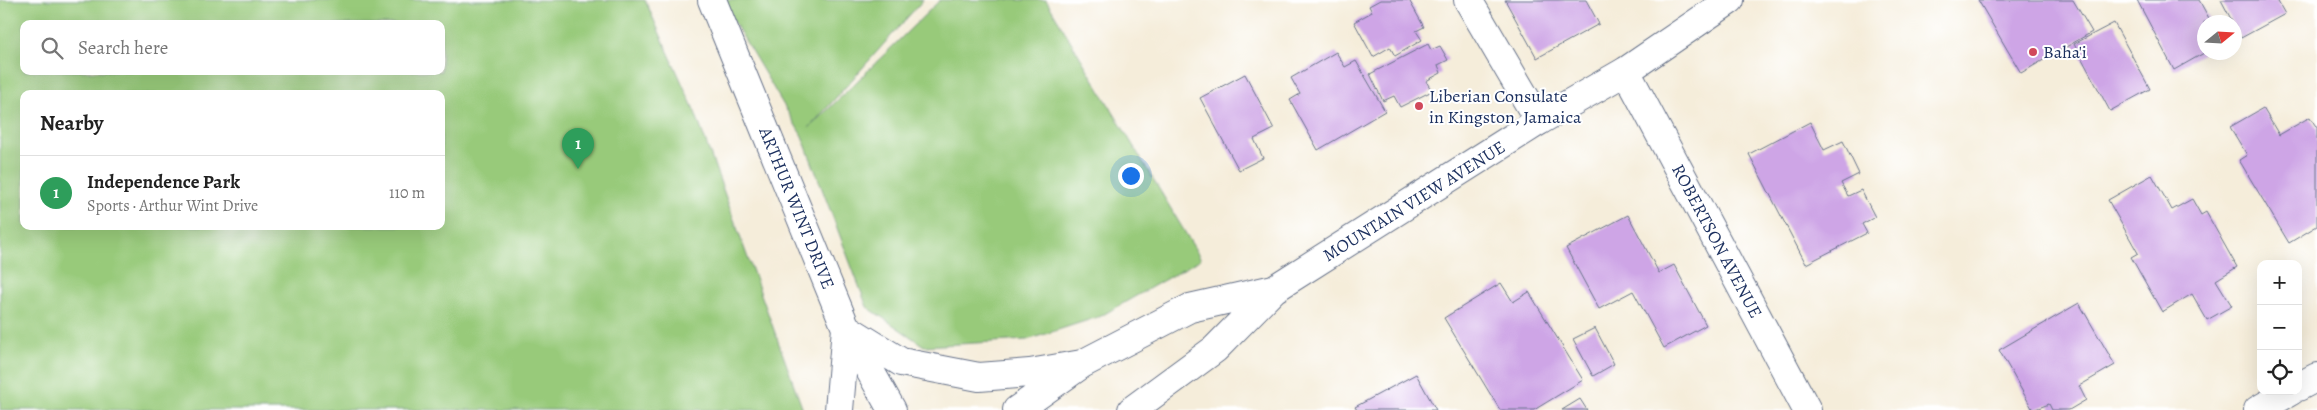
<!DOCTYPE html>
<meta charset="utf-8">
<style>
body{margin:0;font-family:Alegreya,serif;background:#f2f2f2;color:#222}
.controls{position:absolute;right:15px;bottom:15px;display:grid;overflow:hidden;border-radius:10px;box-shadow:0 5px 20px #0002}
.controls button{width:45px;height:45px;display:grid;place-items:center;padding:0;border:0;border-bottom:1px solid #e0e0e0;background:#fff;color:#222;font:25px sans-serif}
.compass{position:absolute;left:2197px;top:15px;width:45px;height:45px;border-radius:50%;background:#fff;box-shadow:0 5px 20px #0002;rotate:72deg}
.you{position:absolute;left:1130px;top:175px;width:18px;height:18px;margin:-12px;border:4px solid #fff;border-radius:50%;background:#1a73e8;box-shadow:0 0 0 8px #1a73e833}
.badge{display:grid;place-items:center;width:32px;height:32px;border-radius:50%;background:#d1495b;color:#fff;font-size:16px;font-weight:700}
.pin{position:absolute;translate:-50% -41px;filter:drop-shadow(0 1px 2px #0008)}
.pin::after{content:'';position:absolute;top:26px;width:18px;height:15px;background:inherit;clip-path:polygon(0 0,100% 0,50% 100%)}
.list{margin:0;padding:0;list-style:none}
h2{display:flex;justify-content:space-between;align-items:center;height:65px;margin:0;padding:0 20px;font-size:21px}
h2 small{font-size:16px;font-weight:400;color:#767676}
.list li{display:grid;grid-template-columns:32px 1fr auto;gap:15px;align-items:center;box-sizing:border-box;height:75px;padding:0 20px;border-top:1px solid #e0e0e0}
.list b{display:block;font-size:19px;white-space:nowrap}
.list p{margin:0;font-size:16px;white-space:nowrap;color:#767676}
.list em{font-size:16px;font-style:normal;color:#767676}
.icon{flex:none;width:28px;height:28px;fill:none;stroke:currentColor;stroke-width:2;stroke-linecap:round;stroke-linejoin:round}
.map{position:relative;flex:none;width:2317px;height:410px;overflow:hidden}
.search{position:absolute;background:#fff;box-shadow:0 5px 20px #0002;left:20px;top:20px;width:425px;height:55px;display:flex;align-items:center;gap:12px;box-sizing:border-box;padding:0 18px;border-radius:10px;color:#767676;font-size:19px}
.panel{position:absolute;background:#fff;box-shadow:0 5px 20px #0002;left:20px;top:90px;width:425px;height:140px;border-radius:10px}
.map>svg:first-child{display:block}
</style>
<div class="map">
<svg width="2317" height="410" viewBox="0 0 2317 410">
<rect width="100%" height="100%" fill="#fff"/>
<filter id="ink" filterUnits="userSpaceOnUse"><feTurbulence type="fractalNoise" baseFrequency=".02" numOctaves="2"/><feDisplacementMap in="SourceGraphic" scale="10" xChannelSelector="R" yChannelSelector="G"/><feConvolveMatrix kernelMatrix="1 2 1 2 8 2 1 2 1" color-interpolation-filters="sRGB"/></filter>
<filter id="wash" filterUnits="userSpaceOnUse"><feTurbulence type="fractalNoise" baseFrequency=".0096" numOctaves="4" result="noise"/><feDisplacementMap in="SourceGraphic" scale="20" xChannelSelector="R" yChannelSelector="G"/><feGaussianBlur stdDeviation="1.12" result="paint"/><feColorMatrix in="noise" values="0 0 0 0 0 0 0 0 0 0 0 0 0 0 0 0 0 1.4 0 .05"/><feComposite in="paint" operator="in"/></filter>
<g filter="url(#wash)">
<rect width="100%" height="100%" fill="#f5edda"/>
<path fill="#98ca7a" stroke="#5a7c6c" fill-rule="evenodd" d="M0,0H645L695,112L803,410H0ZM24,24H441V71H24ZM24,94H441V226H24Z
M721,0H923L809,128L940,0H1046L1201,259L1101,316L1027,340L924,346L867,307L802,136Z"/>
<g id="blocks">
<path fill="#cea5e6" d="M1380,0H1409L1424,27L1416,31L1422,40L1395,56L1390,47L1373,57L1354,22L1372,12L1369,6Z
M1505,0H1586L1599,24L1537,58Z
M1978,0H2073L2092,32L2021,73Z
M2137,0H2199L2211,22H2204V53L2174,70Z
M2221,0H2277L2285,14L2241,38Z
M2114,23L2150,89L2110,111L2074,44Z
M1428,44L1431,50L1440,46L1448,60L1438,65L1441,73L1426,81L1432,91L1400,107L1394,96L1383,101L1370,74Z
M1336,52L1345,67L1356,61L1385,111L1318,150L1290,100L1300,94L1291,78Z
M1245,74L1274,129L1254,139L1263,158L1239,170L1200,98Z
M2263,108L2279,135L2310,117L2317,128V226L2289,243L2239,160L2247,155L2230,127Z
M1810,122L1824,150L1843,141L1859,174L1841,183L1848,196L1861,190L1875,217L1862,224L1867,233L1806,264L1749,154Z
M2152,175L2172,210L2192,199L2201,215L2206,212L2237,267L2216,280L2232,306L2207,320L2192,294L2162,312L2131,257L2138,253L2108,200Z
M1628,215L1659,273L1674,265L1706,325L1664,348L1633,291L1599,309L1566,248Z
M1501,283L1513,302L1529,292L1583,380L1534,410H1500L1444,318Z
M2079,303L2115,365L2079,386L2086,400L2069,410H2052L2049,404L2033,410L1999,350Z
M1595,328L1614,364L1593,376L1573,339Z
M1416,374L1436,410H1357L1355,407Z
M1580,399L1587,410H1562Z"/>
</g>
</g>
<g filter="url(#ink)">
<use href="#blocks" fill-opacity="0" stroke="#677289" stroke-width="1"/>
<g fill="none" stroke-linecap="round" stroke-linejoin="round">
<defs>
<path id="street" d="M1468,0L1539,121
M1626,71L1807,410
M2298,387L2317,377
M2258,410L2291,391"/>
<path id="secondary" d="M712,0L846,328L892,410
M839,410L846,328L901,362L979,377L1030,373L1082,364
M1017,410L1082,364L1190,308L1274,289
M1132,410L1215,349L1274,289L1539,121L1626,71L1730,0"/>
</defs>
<use href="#street" stroke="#677289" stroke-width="30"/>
<use href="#secondary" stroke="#677289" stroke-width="30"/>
<use href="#street" stroke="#fff" stroke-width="28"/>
<use href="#secondary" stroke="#fff" stroke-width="28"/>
</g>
</g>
<g fill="#d1495b" stroke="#fff" stroke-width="2">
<circle cx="2033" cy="52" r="5"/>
<circle cx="1419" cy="106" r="5"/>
</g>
<g text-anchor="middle" stroke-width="4" stroke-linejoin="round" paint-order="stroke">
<g font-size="18" fill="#1b2f5e" stroke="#fff" text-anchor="start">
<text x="2043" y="58">Baha'i</text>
<text x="1429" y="102">Liberian Consulate<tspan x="1429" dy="21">in Kingston, Jamaica</tspan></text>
</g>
<g font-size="18" fill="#1b2f5e" stroke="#fff">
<text transform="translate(1414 201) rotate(-32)" y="6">MOUNTAIN VIEW AVENUE</text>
<text transform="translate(797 208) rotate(68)" y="6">ARTHUR WINT DRIVE</text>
<text transform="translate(1717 241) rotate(62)" y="6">ROBERTSON AVENUE</text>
</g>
</g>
</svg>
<div class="controls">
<button>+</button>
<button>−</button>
<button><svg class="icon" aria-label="locate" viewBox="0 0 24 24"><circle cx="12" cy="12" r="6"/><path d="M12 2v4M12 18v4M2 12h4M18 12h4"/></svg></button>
</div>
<svg class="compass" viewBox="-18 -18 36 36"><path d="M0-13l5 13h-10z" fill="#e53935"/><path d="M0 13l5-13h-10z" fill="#767676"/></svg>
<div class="you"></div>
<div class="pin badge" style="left:578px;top:169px;background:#2e9e5b">1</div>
<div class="search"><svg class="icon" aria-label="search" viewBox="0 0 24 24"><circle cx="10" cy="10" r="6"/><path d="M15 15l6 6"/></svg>Search here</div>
<section class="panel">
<h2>Nearby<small></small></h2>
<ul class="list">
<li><span class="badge" style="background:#2e9e5b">1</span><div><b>Independence Park</b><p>Sports · Arthur Wint Drive</p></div><em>110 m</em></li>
</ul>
</section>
</div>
